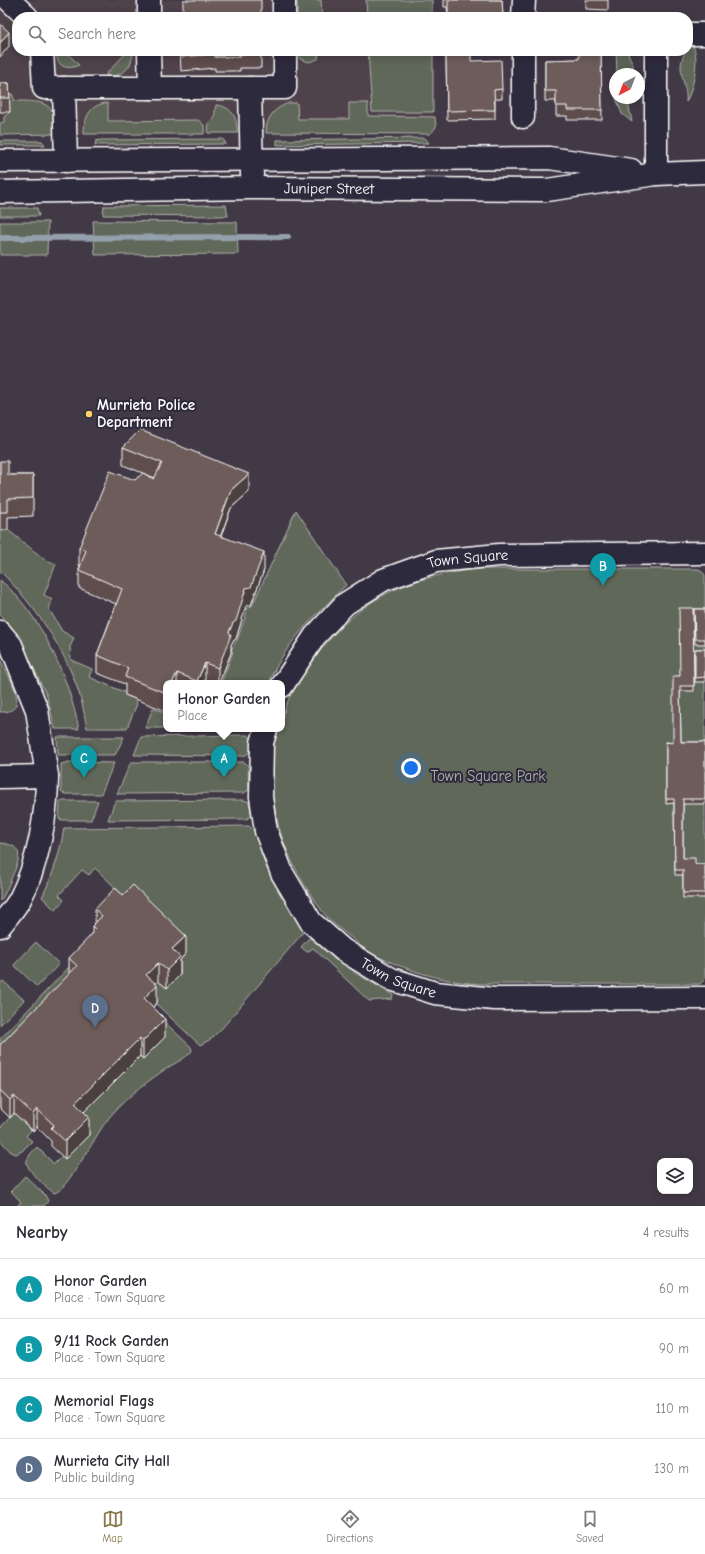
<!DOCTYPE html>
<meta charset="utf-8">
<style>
body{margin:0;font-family:"Comic Neue",sans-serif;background:#f7f7f7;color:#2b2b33}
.controls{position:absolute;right:12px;bottom:12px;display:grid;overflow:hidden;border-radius:8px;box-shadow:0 2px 10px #0003}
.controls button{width:36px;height:36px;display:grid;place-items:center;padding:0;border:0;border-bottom:1px solid #e1e1e2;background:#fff;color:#2b2b33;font:20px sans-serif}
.compass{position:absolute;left:609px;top:68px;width:36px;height:36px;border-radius:50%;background:#fff;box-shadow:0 2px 10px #0003;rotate:222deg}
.you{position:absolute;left:411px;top:768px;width:14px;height:14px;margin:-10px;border:3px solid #fff;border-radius:50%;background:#1a73e8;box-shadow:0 0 0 6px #1a73e833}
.badge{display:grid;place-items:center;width:26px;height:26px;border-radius:50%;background:#8a764a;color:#fff;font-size:13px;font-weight:700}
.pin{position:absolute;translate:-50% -33px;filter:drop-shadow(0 1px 2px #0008)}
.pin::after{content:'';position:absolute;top:21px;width:14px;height:12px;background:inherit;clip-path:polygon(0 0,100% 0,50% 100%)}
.popup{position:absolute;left:163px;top:680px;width:122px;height:52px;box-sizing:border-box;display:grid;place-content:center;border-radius:8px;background:#fff;filter:drop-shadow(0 1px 3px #0005);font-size:13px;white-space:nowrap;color:#7c7c81}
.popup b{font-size:15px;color:#2b2b33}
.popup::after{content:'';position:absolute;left:50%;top:100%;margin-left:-8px;border:8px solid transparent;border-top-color:#fff}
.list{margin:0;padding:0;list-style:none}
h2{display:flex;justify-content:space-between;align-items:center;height:52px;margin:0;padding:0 16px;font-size:17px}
h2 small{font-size:13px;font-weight:400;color:#7c7c81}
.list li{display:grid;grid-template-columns:26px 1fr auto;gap:12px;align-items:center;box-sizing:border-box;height:60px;padding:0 16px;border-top:1px solid #e1e1e2}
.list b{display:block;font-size:15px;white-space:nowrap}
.list p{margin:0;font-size:13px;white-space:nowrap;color:#7c7c81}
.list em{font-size:13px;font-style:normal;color:#7c7c81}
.icon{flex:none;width:22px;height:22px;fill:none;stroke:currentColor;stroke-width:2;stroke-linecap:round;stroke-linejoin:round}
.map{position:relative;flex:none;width:705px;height:1206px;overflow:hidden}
.search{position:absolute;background:#fff;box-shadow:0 2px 10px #0003;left:12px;right:12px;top:12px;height:44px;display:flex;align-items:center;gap:10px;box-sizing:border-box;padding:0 14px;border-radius:16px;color:#7c7c81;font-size:15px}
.sheet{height:292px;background:#fff}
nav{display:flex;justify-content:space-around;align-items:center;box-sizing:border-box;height:56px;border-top:1px solid #e1e1e2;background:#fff;font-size:11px;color:#7c7c81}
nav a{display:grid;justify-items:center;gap:2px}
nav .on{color:#8a764a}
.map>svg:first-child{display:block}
</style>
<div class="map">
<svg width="705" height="1206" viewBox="0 0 705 1206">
<rect width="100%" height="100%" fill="#423946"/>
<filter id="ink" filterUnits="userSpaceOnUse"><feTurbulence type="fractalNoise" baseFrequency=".025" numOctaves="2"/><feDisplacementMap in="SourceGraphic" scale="8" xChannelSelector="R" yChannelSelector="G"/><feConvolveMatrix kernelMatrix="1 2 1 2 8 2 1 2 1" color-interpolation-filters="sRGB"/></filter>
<g filter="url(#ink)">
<path fill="#4f434c" d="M0,0H366L367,17H17V51H368L372,112H433L435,133L0,135Z"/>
<path fill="#60675a" stroke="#b0b3ac" d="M297,0H321L322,16L297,17Z
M366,0H432V17H367Z
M693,46C700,58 693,90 686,102C688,84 674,69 686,51H688V48Z
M56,51H72L69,55L79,65C66,71 56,66 56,51Z
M128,51H133C132,68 124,76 107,76L106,74Z
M297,51L319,52L318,59L309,62L300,59Z
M368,51H433V112H372Z
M616,51H627L633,65L634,74H617Z
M12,94L15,101C41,101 58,101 56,134L0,135V123L4,122V117L10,112L5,95Z
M616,98H627L632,122L622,114Z
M106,103L108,104V121L198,120L204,125V134H84C84,119 89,105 106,103Z
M289,103H297L298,119H349V103H368V116L435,117L436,127L430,134L266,133C266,118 274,108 289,103Z
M216,105C232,106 238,119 237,133H208L209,122L214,119Z
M425,138L429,143L277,145V140Z
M223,139L226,144L95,145L96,141L101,140Z
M0,141H42L45,145H0Z
M226,205L228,216L103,215L104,206Z
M0,208H37L39,216H0Z
M93,221L237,222L238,254L95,255Z
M0,222H48L47,255H0Z
M296,510L346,585C317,614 284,643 269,683H221L233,652L231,650L237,640L245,618L247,608L252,606Z
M0,530H8L44,559L56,564L44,595L52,600L49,609L62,631L74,638L70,647L71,660L92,669L89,677L126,693L125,695L135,699L137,704L127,728H87C85,718 83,706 80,696C65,648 35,606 0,571Z
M481,569H699L705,575V979L700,984H481C448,982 419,974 388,961C382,958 375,956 369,952C363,949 358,943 353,939C344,932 334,925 327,917C286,866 257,794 278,729H282C282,705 294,688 307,669C352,602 402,576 481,569Z
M0,580C41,613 69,679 79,729H55L47,696L25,650L0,614Z
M0,659C7,674 34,713 0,712Z
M153,708L166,713V728H145Z
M247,735L252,738L250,752L244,756L134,755L141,737Z
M57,737H124L115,755H58Z
M69,762L114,763L101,794H65L61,792V764Z
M131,762H244L248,765L249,790L244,793L117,794Z
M244,800L249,802L252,816L246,819L108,820L115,801Z
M60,801H98L91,820H62L59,819Z
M249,826L255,832L266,867L305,930L223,1027L211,1039L200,1045L156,1004L146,993L158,981L167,988L180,974L172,967L124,896L95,868L89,875L82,870L59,895L64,900L55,910L42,897C53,875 60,853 64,828Z
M0,843C27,845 19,861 11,879C8,886 5,895 0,901Z
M312,938L357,974L393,995L392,999L369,1001L313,948L307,952L301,947L308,939Z
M36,942L59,964L37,987L14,965Z
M73,963L77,967L0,1062V1039Z
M3,981L24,1000L0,1025V983Z
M155,1013L191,1047L192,1051C185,1059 173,1064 164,1070C143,1085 121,1101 105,1123C97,1134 65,1193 54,1193C46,1187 24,1169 27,1160C29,1155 33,1151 37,1147L54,1164L62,1156L65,1159L89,1135L75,1121L140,1056L143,1059L165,1037Z
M14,1113L31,1130L26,1136L32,1141L22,1151L16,1154L11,1152L0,1140V1128Z
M25,1176L45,1195L48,1201L44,1206H17L21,1202L11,1191Z"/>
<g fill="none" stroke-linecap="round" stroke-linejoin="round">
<path stroke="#94a1ad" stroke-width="6" d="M0,238L288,237"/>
<defs>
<g id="minor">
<path d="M9,0L27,17"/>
<path d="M149,0V17"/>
<path d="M284,0V17"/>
<path d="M523,17L524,0"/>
<path d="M688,34H705"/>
<path d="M42,51L44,88H150"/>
<path d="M149,51L150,88H285V51"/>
<path d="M523,51V117"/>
<path d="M656,51V174"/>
<path d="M64,88L66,161"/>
<path d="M250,88L252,175"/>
<path d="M0,161L549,158L631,170"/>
<path id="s1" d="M0,192L253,188L547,190L656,174L705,172"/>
<path d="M0,632L11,645L37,710L47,776"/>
<path id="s2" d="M282,686L315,636L345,604L383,580L436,561L499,555L705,553"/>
<path id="s3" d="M266,729L262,743L261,797L266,831L282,873L311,922L343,950L391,979L435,993L494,999L705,998"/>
<path d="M0,777L47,776C47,815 38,864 20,899C15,908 7,917 0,926"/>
</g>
</defs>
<use href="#minor" stroke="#fff" stroke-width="25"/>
<use href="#minor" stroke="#2f2a3d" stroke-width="22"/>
</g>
<path fill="#5e4e4d" stroke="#fff" d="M444,0H502L503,17H448L447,7H444Z
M586,0H608V10L586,9Z
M180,51H261V68H240V71H215V68L181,71Z
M449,51L471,61L502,89V99H495V119L447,120L446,56H449Z
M601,51L602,120H567V116H556V101H545V60L579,59Z
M0,83H9L10,112H0Z
M123,447L249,492L231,508L221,536L264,570L251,605L246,606L236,639L233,641L231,645V653L219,683H210L205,681L204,683H166V711L125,695V684L97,673V655L116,604L79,588V570L80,566L79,565V548L135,480L154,479L155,478L123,465Z
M0,461L8,475H33V516L8,517V530H0Z
M693,608L694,691H680L681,742H705V804H683V858L695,864H705V898H683V875H675L674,803L666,804V742L673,743L680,676Z
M694,609H705V644H695Z
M695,649H705V682H695Z
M95,909L186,953L180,960V975L167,988L158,981L155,984L157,1003L153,1007L165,1037L143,1059L140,1056L84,1112L89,1135L65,1159L51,1146V1141L37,1127L33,1131L14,1113L10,1118L0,1108V1045L69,975V958L92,935V926L95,923Z"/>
<path fill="#4c403f" stroke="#fff" d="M9,32V46L0,57V43Z
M249,474V492L231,508L215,551V534L231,490Z
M264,552V570L251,605L246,606L236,639L233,641L231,645V653L219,683H218V668L229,632L246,588Z
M205,663V681L204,683H197V681Z
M177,673V683H172Z
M186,936V953L180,960V975L167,988V970L172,949Z
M158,963V981L146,993V975Z
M157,985V1003L144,1016V998Z
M165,1019V1037L143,1059V1041Z
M140,1038V1056L75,1121V1103Z
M14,1096V1113L10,1118V1100Z
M37,1109V1127L33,1131V1114Z
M89,1117V1135L65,1159V1141Z"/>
<path fill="#6d5b5a" stroke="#fff" d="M183,0H261V17H183Z
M448,0H502L503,17H448Z
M0,24L9,32L0,43Z
M181,51H261V54H240V57H215V54L181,57Z
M449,51H471V61L501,60L502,89L494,90L495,110L447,111L446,56H449Z
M579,51H601L602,110H567V106H556V91H545V60L579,59Z
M0,83H9L10,98H0Z
M140,430L249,474L231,490L215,534L264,552L251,587L246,588L236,621L233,623L229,632L231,635L218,668L205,663L197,681L177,673L172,683H166V693L125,677L128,668L97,655L122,589L79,570L86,550L79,548L110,471L135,480L143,473L154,479L162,463L123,447Z
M0,461H8V475H33V498L8,499V512H0Z
M679,608H693L694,686H680L681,742H705V799H683V858H695V864H705V893H683V870H675L674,799H666V742L673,743V676H680Z
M694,609H705V639H695Z
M695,649H705V677L695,678Z
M133,885L186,936L172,949L180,957L167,970L158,963L146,975L157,985L144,998L165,1019L143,1041L140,1038L75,1103L89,1117L65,1141L51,1128L54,1125L37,1109L33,1114L14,1096L10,1100L0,1090V1045L77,966L69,958L96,930L92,926L102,916L95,909L115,888L123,895Z"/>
</g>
<circle fill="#ffd166" stroke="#2f2a3d" stroke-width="1.5" cx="89" cy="414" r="4"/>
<g text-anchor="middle" stroke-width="4" stroke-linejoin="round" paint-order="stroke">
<g font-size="15" fill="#fff" stroke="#2f2a3d">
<text dy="5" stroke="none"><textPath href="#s1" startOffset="329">Juniper Street</textPath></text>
<text dy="5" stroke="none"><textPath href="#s2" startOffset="237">Town Square</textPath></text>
<text dy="5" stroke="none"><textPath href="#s3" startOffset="310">Town Square</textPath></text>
</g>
<g font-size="15" font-weight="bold" fill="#fff" stroke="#2f2a3d" text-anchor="start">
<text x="97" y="410">Murrieta Police<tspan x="97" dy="17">Department</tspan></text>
</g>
<g font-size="15" fill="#b0b3ac" stroke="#2f2a3d">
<text x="488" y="781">Town Square Park</text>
</g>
</g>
</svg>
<div class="controls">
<button><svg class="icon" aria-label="layers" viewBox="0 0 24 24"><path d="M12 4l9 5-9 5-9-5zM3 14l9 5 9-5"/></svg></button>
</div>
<svg class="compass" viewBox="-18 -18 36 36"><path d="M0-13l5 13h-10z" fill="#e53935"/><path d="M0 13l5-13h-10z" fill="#7c7c81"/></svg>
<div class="you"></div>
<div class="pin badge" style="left:224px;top:778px;background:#0f9aa8">A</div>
<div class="popup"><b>Honor Garden</b>Place</div>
<div class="pin badge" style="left:603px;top:586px;background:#0f9aa8">B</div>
<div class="pin badge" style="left:84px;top:778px;background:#0f9aa8">C</div>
<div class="pin badge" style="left:95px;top:1028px;background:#5c6f8a">D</div>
<div class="search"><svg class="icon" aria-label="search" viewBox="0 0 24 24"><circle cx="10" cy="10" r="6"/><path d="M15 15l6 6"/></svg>Search here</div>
</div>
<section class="sheet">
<h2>Nearby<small>4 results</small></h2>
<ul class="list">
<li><span class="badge" style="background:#0f9aa8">A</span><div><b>Honor Garden</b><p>Place · Town Square</p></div><em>60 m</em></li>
<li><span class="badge" style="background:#0f9aa8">B</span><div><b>9/11 Rock Garden</b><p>Place · Town Square</p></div><em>90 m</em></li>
<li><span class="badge" style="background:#0f9aa8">C</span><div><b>Memorial Flags</b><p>Place · Town Square</p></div><em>110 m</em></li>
<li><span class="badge" style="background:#5c6f8a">D</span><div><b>Murrieta City Hall</b><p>Public building</p></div><em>130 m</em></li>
</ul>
</section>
<nav>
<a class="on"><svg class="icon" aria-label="map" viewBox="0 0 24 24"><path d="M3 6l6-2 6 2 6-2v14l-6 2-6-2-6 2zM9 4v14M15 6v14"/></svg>Map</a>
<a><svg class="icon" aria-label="directions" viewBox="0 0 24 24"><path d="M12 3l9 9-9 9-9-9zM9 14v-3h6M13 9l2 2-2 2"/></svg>Directions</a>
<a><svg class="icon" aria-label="saved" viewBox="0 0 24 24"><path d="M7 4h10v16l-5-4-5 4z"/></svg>Saved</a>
</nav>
